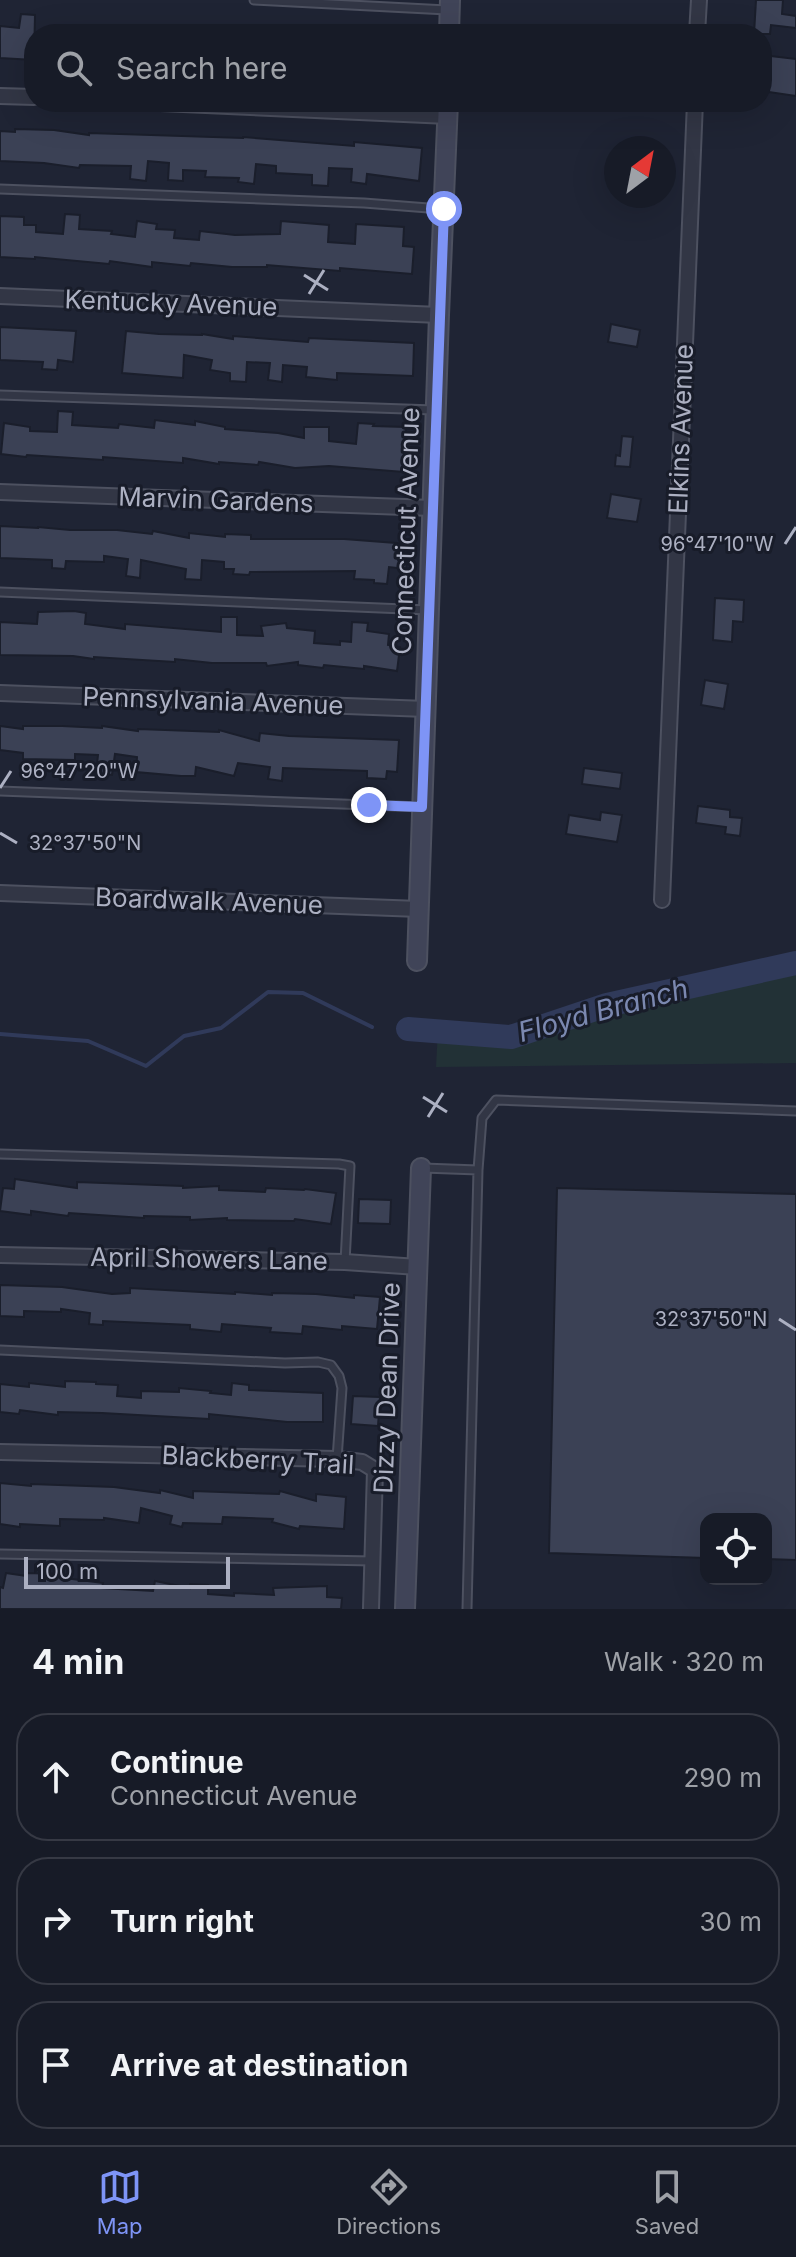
<!DOCTYPE html>
<meta charset="utf-8">
<style>
body{margin:0;font-family:Inter,sans-serif;background:#20242f;color:#f1f3f6}
.controls{position:absolute;right:24px;bottom:24px;display:grid;overflow:hidden;border-radius:16px;box-shadow:0 8px 32px #0002}
.controls button{width:72px;height:72px;display:grid;place-items:center;padding:0;border:0;border-bottom:2px solid #363944;background:#171b27;color:#f1f3f6;font:40px sans-serif}
.compass{position:absolute;left:604px;top:136px;width:72px;height:72px;border-radius:50%;background:#171b27;box-shadow:0 8px 32px #0002;rotate:32deg}
.scale{position:absolute;left:24px;bottom:20px;width:206px;box-sizing:border-box;padding-left:8px;border:4px solid #acb0c2;border-top:0;font-size:22px;line-height:28px;white-space:nowrap;color:#acb0c2;-webkit-text-stroke:6px #181c29;paint-order:stroke}
.stop{position:absolute;width:24px;height:24px;margin:-18px;border:6px solid #7e94f6;border-radius:50%;background:#fff}
.stop.end{background:#7e94f6;border-color:#fff;box-shadow:0 2px 8px #0008}
.list{margin:0;padding:0;list-style:none}
h2{display:flex;justify-content:space-between;align-items:center;height:104px;margin:0;padding:0 32px;font-size:34px}
h2 small{font-size:26px;font-weight:400;color:#9ea1a7}
.list li{display:grid;grid-template-columns:52px 1fr auto;gap:24px;align-items:center;box-sizing:border-box;height:128px;margin:0 16px 16px;padding:0 16px;border:2px solid #363944;border-radius:32px}
.list b{display:block;font-size:30px;white-space:nowrap}
.list p{margin:0;font-size:26px;white-space:nowrap;color:#9ea1a7}
.list em{font-size:26px;font-style:normal;color:#9ea1a7}
.icon{flex:none;width:44px;height:44px;fill:none;stroke:currentColor;stroke-width:2;stroke-linecap:round;stroke-linejoin:round}
.map{position:relative;flex:none;width:796px;height:1609px;overflow:hidden}
.search{position:absolute;background:#171b27;box-shadow:0 8px 32px #0002;left:24px;right:24px;top:24px;height:88px;display:flex;align-items:center;gap:20px;box-sizing:border-box;padding:0 28px;border-radius:32px;color:#9ea1a7;font-size:30px}
.sheet{height:536px;background:#171b27}
nav{display:flex;justify-content:space-around;align-items:center;box-sizing:border-box;height:112px;border-top:2px solid #363944;background:#171b27;font-size:22px;color:#9ea1a7}
nav a{display:grid;justify-items:center;gap:4px}
nav .on{color:#7e94f6}
.map>svg:first-child{display:block}
</style>
<div class="map">
<svg width="796" height="1609" viewBox="0 0 796 1609">
<rect width="100%" height="100%" fill="#1f2434"/>
<path fill="#223136" d="M796,964V1063L436,1067L438,1029L523,1026L570,1014L615,998Z"/>
<g fill="none" stroke-linecap="round" stroke-linejoin="round">
<path stroke="#303a5a" stroke-width="4" d="M0,1034L88,1041L146,1066L184,1036L221,1028L268,992L303,993L372,1027"/>
<path stroke="#303a5a" stroke-width="24" d="M408,1029L511,1037L607,1005L796,963"/>
</g>
<path fill="#3b4155" stroke="#1a1e2b" stroke-width="2" d="M756,0H783L782,14L796,16V28L771,25L770,34H754Z
M21,14L35,15L34,60L0,58V26L19,28Z
M762,55L796,59V96L762,91Z
M15,129L54,130L89,135V133L243,138V137L354,146V142L422,148L419,181L367,174L366,184L351,182L352,169L329,168L328,186L312,185V175L276,173V166L256,164L254,184L238,182L239,178L205,177L206,171L183,170V181L168,180L169,163L148,161L146,181L130,179L131,166L80,165L79,168L44,163L0,161V131L15,132Z
M65,214L80,215L79,229L112,231L111,234L135,237L137,221L157,224L156,229L175,230L174,238L199,240L200,231L235,235L280,234L281,221L329,225L328,242L355,244L356,224L404,227L403,246L414,247L412,274L340,268V271L267,265V267H232L191,263L190,266L152,262V267L110,261L109,264L35,257V259L0,257V216L24,217V225H36V232L63,234Z
M611,324L640,330L637,347L608,342Z
M0,327L76,331L73,362L58,360L57,370L42,369L43,362L0,360Z
M126,331L159,334L202,335V334L233,339V336L308,342L309,338L414,343L413,376L337,373V380L306,377L307,367L283,365L282,382L268,380L270,363L247,362L246,382L230,381V373L210,370L212,360L184,355L183,378L122,373Z
M58,411L73,412L72,425L118,428L119,424L154,428L155,420L195,425V421L225,427V429L278,433L304,438V427H329V441L356,444L358,423L374,424L373,426L406,427L404,472L329,466L295,468L259,462L258,465L219,462V464L183,458V463L103,457V460L27,455L26,457L1,454L4,423L30,427V431L57,432Z
M622,436L633,437L630,467L615,466L616,455L620,456Z
M611,494L641,499L637,522L607,518Z
M0,526L38,528V527L70,530H117L152,534L153,531L189,538V533L225,537V534L251,535V539H344L409,544L406,569L389,567L387,584L374,583V580L354,579L355,571L250,572L249,575L233,574L234,569H224V562L202,560L201,580L185,579L186,569L141,560L140,578L126,576L128,559L104,556V562L66,561L65,569L52,568V560L0,558Z
M715,598L744,600L743,622L733,621L732,642L713,640Z
M74,611L86,613L85,624L125,629V624L221,632V617H237V635L263,636L261,626L286,623L287,628L315,631L314,643L340,645V641L351,642L352,622L368,623L367,631L389,634L388,645L400,647L397,671L364,666V669L324,665L323,668L298,665V662L267,666L266,663H212L175,659V662L94,657V659L73,656L0,655V622L37,624L38,612Z
M705,680L728,684L724,709L701,705Z
M0,726L23,729V726H62L102,728V726L138,731V729L219,732V730L259,741L260,733L289,736L399,740L397,772L387,771L386,779L367,778V771L283,768L282,781L268,779L270,767L238,763L234,776L196,767L195,776H181L136,772L137,757L115,754L112,775L96,773L98,755L75,754V760L23,759V753L0,750Z
M584,768L622,773L620,789L582,784Z
M698,806L730,810V817L742,818L740,836L725,834L726,827L696,823Z
M601,812L622,815L617,842L566,834L569,815L600,820Z
M15,1179L77,1188V1182L183,1186V1188L219,1186V1190L265,1192L266,1188L304,1190L305,1189L336,1193L331,1224L295,1219L294,1221L227,1220V1218L190,1220V1217L144,1216V1218L69,1213L68,1216L31,1211V1215L0,1211L3,1188L14,1189Z
M557,1188L796,1194V1560L766,1559V1519H706V1558L549,1553Z
M359,1199L391,1200L390,1224L358,1223Z
M0,1285L62,1287L112,1294L130,1293V1288L235,1294V1292L272,1295V1293L316,1294L354,1298V1295L380,1297L377,1329L342,1326V1330L303,1326L302,1334L270,1332L271,1328L222,1324L221,1332L190,1329V1325L103,1321V1325L89,1324L90,1313L61,1309V1312L24,1311V1317L0,1316Z
M65,1381L96,1382V1384L118,1385L117,1396L141,1398V1391L179,1392V1388L211,1391L210,1393L231,1395L232,1383L249,1385V1390L323,1393V1422H287L209,1414V1419L102,1413L58,1412V1415L20,1410L19,1414L0,1412V1384L29,1387V1383L65,1387Z
M353,1396L380,1397L378,1426L351,1424Z
M0,1483L31,1486V1484L114,1487L160,1493V1490L193,1498V1491L279,1494L280,1491L316,1501V1494L346,1497L344,1529L300,1526L299,1529L272,1522L273,1519L223,1517L222,1524L183,1523L182,1527L170,1524L172,1516L141,1508L139,1523L104,1518V1520L60,1519V1526L20,1524V1527L0,1524Z
M6,1573L27,1576V1573L58,1574V1577L103,1583L102,1588L153,1591L155,1581L190,1588V1584L208,1585V1594L234,1596V1593L274,1595L273,1588L327,1586V1597L342,1598L341,1609H0V1587L3,1588Z"/>
<g fill="none" stroke-linecap="round" stroke-linejoin="round">
<defs>
<path id="lane" d="M254,0L447,10
M0,189L364,203L441,209
M0,395L434,410
M0,592L428,610
M0,791L422,807
M0,1154L339,1164L350,1166L345,1262
M423,1168L478,1170L482,1118L496,1100L796,1111
M0,1350L285,1363L318,1362L331,1365L339,1376L342,1388L337,1459
M0,1554L373,1561
M467,1609L478,1170"/>
<path id="street" d="M697,34L699,0
M0,96L34,97
M138,102L448,116
M0,296L439,315
M0,492L432,508
M0,693L426,709
M0,893L419,909
M662,900L695,102
M0,1255L345,1262L418,1267
M0,1452L337,1459L362,1462L375,1470L371,1609"/>
<path id="secondary" d="M449,34L450,0
M417,961L439,315L448,102
M405,1609L421,1168"/>
</defs>
<use href="#lane" stroke="#4d5160" stroke-width="11"/>
<use href="#street" stroke="#4d5160" stroke-width="18"/>
<use href="#secondary" stroke="#4d5160" stroke-width="22"/>
<use href="#lane" stroke="#323645" stroke-width="7"/>
<use href="#street" stroke="#323645" stroke-width="14"/>
<use href="#secondary" stroke="#404458" stroke-width="18"/>
</g>
<g fill="none" stroke-linecap="round" stroke-linejoin="round">
<path stroke="#7e94f6" stroke-width="10" d="M369,805L422,807L444,209"/>
</g>
<path fill="none" stroke="#acb0c2" stroke-width="3" d="M304,275L328,290M309,294L324,270M785,544L796,527M0,788L11,771M0,833L17,843M423,1097L447,1112M428,1117L443,1093M779,1319L796,1330"/>
<g text-anchor="middle" stroke-width="6" stroke-linejoin="round" paint-order="stroke">
<g font-size="26" fill="#acb0c2" stroke="#181c29">
<text transform="translate(171 303) rotate(2)" y="9">Kentucky Avenue</text>
<text transform="translate(681 429) rotate(-88)" y="9">Elkins Avenue</text>
<text transform="translate(216 500) rotate(2)" y="9">Marvin Gardens</text>
<text transform="translate(406 531) rotate(-88)" y="9">Connecticut Avenue</text>
<text transform="translate(213 701) rotate(2)" y="9">Pennsylvania Avenue</text>
<text transform="translate(209 901) rotate(2)" y="9">Boardwalk Avenue</text>
<text transform="translate(209 1259) rotate(1)" y="9">April Showers Lane</text>
<text transform="translate(387 1388) rotate(-88)" y="9">Dizzy Dean Drive</text>
<text transform="translate(258 1460) rotate(3)" y="9">Blackberry Trail</text>
</g>
<g font-size="28" font-style="italic" fill="#7b88b0" stroke="#181c29">
<text transform="translate(603 1010) rotate(-15)" y="10">Floyd Branch</text>
</g>
</g>
<g font-size="20" text-anchor="middle" fill="#acb0c2" stroke="#181c29" stroke-width="6" stroke-linejoin="round" paint-order="stroke">
<text x="717" y="551">96°47'10"W</text>
<text x="79" y="778">96°47'20"W</text>
<text x="85" y="850">32°37'50"N</text>
<text x="711" y="1326">32°37'50"N</text>
</g>
</svg>
<div class="controls">
<button><svg class="icon" aria-label="locate" viewBox="0 0 24 24"><circle cx="12" cy="12" r="6"/><path d="M12 2v4M12 18v4M2 12h4M18 12h4"/></svg></button>
</div>
<svg class="compass" viewBox="-18 -18 36 36"><path d="M0-13l5 13h-10z" fill="#e53935"/><path d="M0 13l5-13h-10z" fill="#9ea1a7"/></svg>
<div class="scale">100 m</div>
<div class="stop" style="left:444px;top:209px"></div>
<div class="stop end" style="left:369px;top:805px"></div>
<div class="search"><svg class="icon" aria-label="search" viewBox="0 0 24 24"><circle cx="10" cy="10" r="6"/><path d="M15 15l6 6"/></svg>Search here</div>
</div>
<section class="sheet">
<h2>4 min<small>Walk · 320 m</small></h2>
<ul class="list">
<li><svg class="icon" aria-label="ahead" viewBox="0 0 24 24"><path d="M12 20V5M6 11l6-6 6 6"/></svg><div><b>Continue</b><p>Connecticut Avenue</p></div><em>290 m</em></li>
<li><svg class="icon" aria-label="right" viewBox="0 0 24 24"><path d="M7 20v-9h11M14 6l5 5-5 5"/></svg><div><b>Turn right</b></div><em>30 m</em></li>
<li><svg class="icon" aria-label="arrive" viewBox="0 0 24 24"><path d="M6 21V4h12l-3 4 3 4H6"/></svg><div><b>Arrive at destination</b></div></li>
</ul>
</section>
<nav>
<a class="on"><svg class="icon" aria-label="map" viewBox="0 0 24 24"><path d="M3 6l6-2 6 2 6-2v14l-6 2-6-2-6 2zM9 4v14M15 6v14"/></svg>Map</a>
<a><svg class="icon" aria-label="directions" viewBox="0 0 24 24"><path d="M12 3l9 9-9 9-9-9zM9 14v-3h6M13 9l2 2-2 2"/></svg>Directions</a>
<a><svg class="icon" aria-label="saved" viewBox="0 0 24 24"><path d="M7 4h10v16l-5-4-5 4z"/></svg>Saved</a>
</nav>
